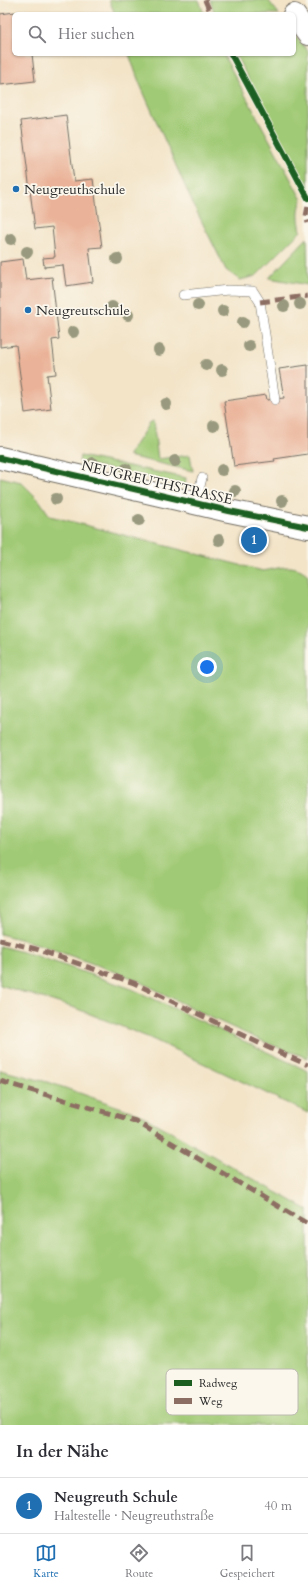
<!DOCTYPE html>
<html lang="de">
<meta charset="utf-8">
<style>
body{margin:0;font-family:Cardo,serif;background:#f2f2f3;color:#2b2b33}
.you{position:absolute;left:207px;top:667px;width:14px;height:14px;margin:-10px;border:3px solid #fff;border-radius:50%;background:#1a73e8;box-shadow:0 0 0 6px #1a73e833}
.badge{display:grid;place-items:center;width:26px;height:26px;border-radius:50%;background:#1f6fb2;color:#fff;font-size:13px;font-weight:700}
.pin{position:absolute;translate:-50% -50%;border:2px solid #fff;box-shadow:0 1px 4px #0006}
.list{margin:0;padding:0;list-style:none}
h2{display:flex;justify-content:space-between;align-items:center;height:52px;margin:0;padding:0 16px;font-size:17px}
h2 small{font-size:13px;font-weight:400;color:#7c7c81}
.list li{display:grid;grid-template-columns:26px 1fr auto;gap:12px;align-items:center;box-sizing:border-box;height:56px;padding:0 16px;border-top:1px solid #e1e1e2}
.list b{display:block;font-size:15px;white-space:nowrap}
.list p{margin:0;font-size:13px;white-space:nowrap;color:#7c7c81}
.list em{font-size:13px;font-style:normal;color:#7c7c81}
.icon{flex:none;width:22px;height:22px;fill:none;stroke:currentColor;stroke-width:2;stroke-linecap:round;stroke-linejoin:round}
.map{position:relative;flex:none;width:308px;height:1425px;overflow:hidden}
.search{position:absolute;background:#fff;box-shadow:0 1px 3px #0004;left:12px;right:12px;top:12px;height:44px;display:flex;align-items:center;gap:10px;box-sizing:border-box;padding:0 14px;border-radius:6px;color:#7c7c81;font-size:15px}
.sheet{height:108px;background:#fff}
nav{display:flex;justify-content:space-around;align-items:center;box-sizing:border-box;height:56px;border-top:1px solid #e1e1e2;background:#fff;font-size:11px;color:#7c7c81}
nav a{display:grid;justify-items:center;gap:2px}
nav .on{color:#1f6fb2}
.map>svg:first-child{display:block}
</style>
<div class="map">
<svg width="308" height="1425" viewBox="0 0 308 1425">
<rect width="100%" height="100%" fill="#fbf7ec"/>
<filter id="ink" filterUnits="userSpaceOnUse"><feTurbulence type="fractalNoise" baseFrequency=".025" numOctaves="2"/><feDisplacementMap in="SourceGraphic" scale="8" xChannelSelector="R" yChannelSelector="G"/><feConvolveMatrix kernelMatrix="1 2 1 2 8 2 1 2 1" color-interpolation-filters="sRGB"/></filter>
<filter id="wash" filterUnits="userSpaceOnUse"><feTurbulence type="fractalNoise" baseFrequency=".012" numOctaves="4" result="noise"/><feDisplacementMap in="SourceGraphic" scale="16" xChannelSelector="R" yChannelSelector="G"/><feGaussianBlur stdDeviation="0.9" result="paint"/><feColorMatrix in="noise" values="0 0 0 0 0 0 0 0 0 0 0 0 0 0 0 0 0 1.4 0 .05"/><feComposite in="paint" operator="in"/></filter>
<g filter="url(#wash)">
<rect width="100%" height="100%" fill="#f3e4c8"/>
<path fill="#a1ca76" stroke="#667a50" d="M109,0H199L204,14H115Z
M210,0H268L279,14H215Z
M294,34L308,51V188L306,186L235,54H294Z
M129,54H223L302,200C297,211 299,220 301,231L256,276L240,280L226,270L193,204L139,82Z
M307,238L308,285L269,278Z
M153,421L158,459L190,455L193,471L128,456L150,422Z
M80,456L186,478L185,486L79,462Z
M0,477L21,482L39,500L50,516L263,571C280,568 294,562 308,575V1058L269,1044L203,1014L135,979L38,944L0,934Z
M0,946L34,955L132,989L308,1071V1113L150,1038L75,1008L0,985Z
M0,1070L51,1083L139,1114L308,1210V1425H0Z"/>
<g id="blocks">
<path fill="#eab399" d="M15,12L14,54H32L35,81L0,85V14Z
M66,115L74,181L93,179L102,247L89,248L93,282L66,286L63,265L44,267L43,258L55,257L52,227L35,229L21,121Z
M23,259L26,280L52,277L59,339L52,340L56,374L47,375L51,409L25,413L16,345L0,347V262Z
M308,365V454L274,459L275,461L234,466L224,401L266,395L267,400L284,398L279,369Z"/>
</g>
</g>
<g filter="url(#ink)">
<use href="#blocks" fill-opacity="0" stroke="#716c62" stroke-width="1"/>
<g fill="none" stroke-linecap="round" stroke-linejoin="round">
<defs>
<path id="service" d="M183,295L228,290L253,291L260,302L275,400
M196,503L202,478"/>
<path id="tertiary" d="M0,458L229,511L308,527"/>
<path id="secondary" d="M294,15L308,34"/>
</defs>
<use href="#service" stroke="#716c62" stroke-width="10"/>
<use href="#tertiary" stroke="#716c62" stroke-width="24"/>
<use href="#secondary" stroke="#716c62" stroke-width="24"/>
<use href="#service" stroke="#fff" stroke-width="9"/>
<use href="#tertiary" stroke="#fff" stroke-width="22"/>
<use href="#secondary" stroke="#fff" stroke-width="22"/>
<path stroke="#8d6e63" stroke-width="5" stroke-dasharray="10 5" stroke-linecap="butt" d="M205,0L211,14
M308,206L306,216L308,223
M260,302L308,296
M0,940L36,949L134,983L267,1047L308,1065
M0,1081L135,1121L308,1224"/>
<defs>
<path id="cycleway" d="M231,54L308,198
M0,458L229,511L308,527"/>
</defs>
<use href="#cycleway" stroke="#fbf7ec" stroke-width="8"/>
<use href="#cycleway" stroke="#1b5e20" stroke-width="6"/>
</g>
<g fill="#98997e">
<circle cx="11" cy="239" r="6"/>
<circle cx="27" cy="252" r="6"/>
<circle cx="117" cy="259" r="6"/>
<circle cx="300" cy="304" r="6"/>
<circle cx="198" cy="305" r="6"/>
<circle cx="284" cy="306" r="6"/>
<circle cx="112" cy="307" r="6"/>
<circle cx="223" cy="311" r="6"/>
<circle cx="128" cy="315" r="6"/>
<circle cx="243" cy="322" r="6"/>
<circle cx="73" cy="332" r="6"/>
<circle cx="249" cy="346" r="6"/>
<circle cx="159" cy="350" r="6"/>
<circle cx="206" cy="365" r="6"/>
<circle cx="222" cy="370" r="6"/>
<circle cx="166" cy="404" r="6"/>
<circle cx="214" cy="426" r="6"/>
<circle cx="175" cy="461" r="6"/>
<circle cx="93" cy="463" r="6"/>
<circle cx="126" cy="469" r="6"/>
<circle cx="222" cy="470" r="6"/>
<circle cx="235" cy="491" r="6"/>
<circle cx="56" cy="499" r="6"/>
<circle cx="282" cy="501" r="6"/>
<circle cx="139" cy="520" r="6"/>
<circle cx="219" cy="540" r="6"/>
</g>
</g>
<g fill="#1f6fb2" stroke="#fbf7ec" stroke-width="1.5">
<circle cx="16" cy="189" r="4"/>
<circle cx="28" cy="310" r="4"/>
</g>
<g text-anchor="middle" stroke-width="3.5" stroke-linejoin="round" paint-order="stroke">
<g font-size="14" fill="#2b2b2b" stroke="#fbf7ec" text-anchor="start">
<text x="24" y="194">Neugreuthschule</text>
<text x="36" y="315">Neugreutschule</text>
</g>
<g font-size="14" fill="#2b2b2b" stroke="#fbf7ec">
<text transform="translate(157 482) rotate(13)" y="5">NEUGREUTHSTRASSE</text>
</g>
</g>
<rect x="166" y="1369" width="132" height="46" rx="6" fill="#fbf7ec" stroke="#bdbab2" stroke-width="1"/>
<rect x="174" y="1380" width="18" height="6" fill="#1b5e20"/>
<rect x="174" y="1398" width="18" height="6" fill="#8d6e63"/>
<g font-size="11" fill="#2b2b2b">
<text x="199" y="1387">Radweg</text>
<text x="199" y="1405">Weg</text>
</g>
</svg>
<div class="you"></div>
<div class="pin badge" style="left:254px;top:540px">1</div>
<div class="search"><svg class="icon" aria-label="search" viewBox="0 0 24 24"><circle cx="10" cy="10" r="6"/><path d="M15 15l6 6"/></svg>Hier suchen</div>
</div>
<section class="sheet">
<h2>In der Nähe<small></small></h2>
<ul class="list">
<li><span class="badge">1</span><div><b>Neugreuth Schule</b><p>Haltestelle · Neugreuthstraße</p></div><em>40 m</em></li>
</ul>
</section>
<nav>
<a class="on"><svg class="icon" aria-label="map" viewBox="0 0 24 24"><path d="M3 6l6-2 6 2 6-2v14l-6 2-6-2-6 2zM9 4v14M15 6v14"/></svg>Karte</a>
<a><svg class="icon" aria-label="directions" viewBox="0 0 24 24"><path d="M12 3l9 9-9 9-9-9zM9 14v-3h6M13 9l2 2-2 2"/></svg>Route</a>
<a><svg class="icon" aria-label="saved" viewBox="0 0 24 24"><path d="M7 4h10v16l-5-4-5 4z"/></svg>Gespeichert</a>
</nav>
